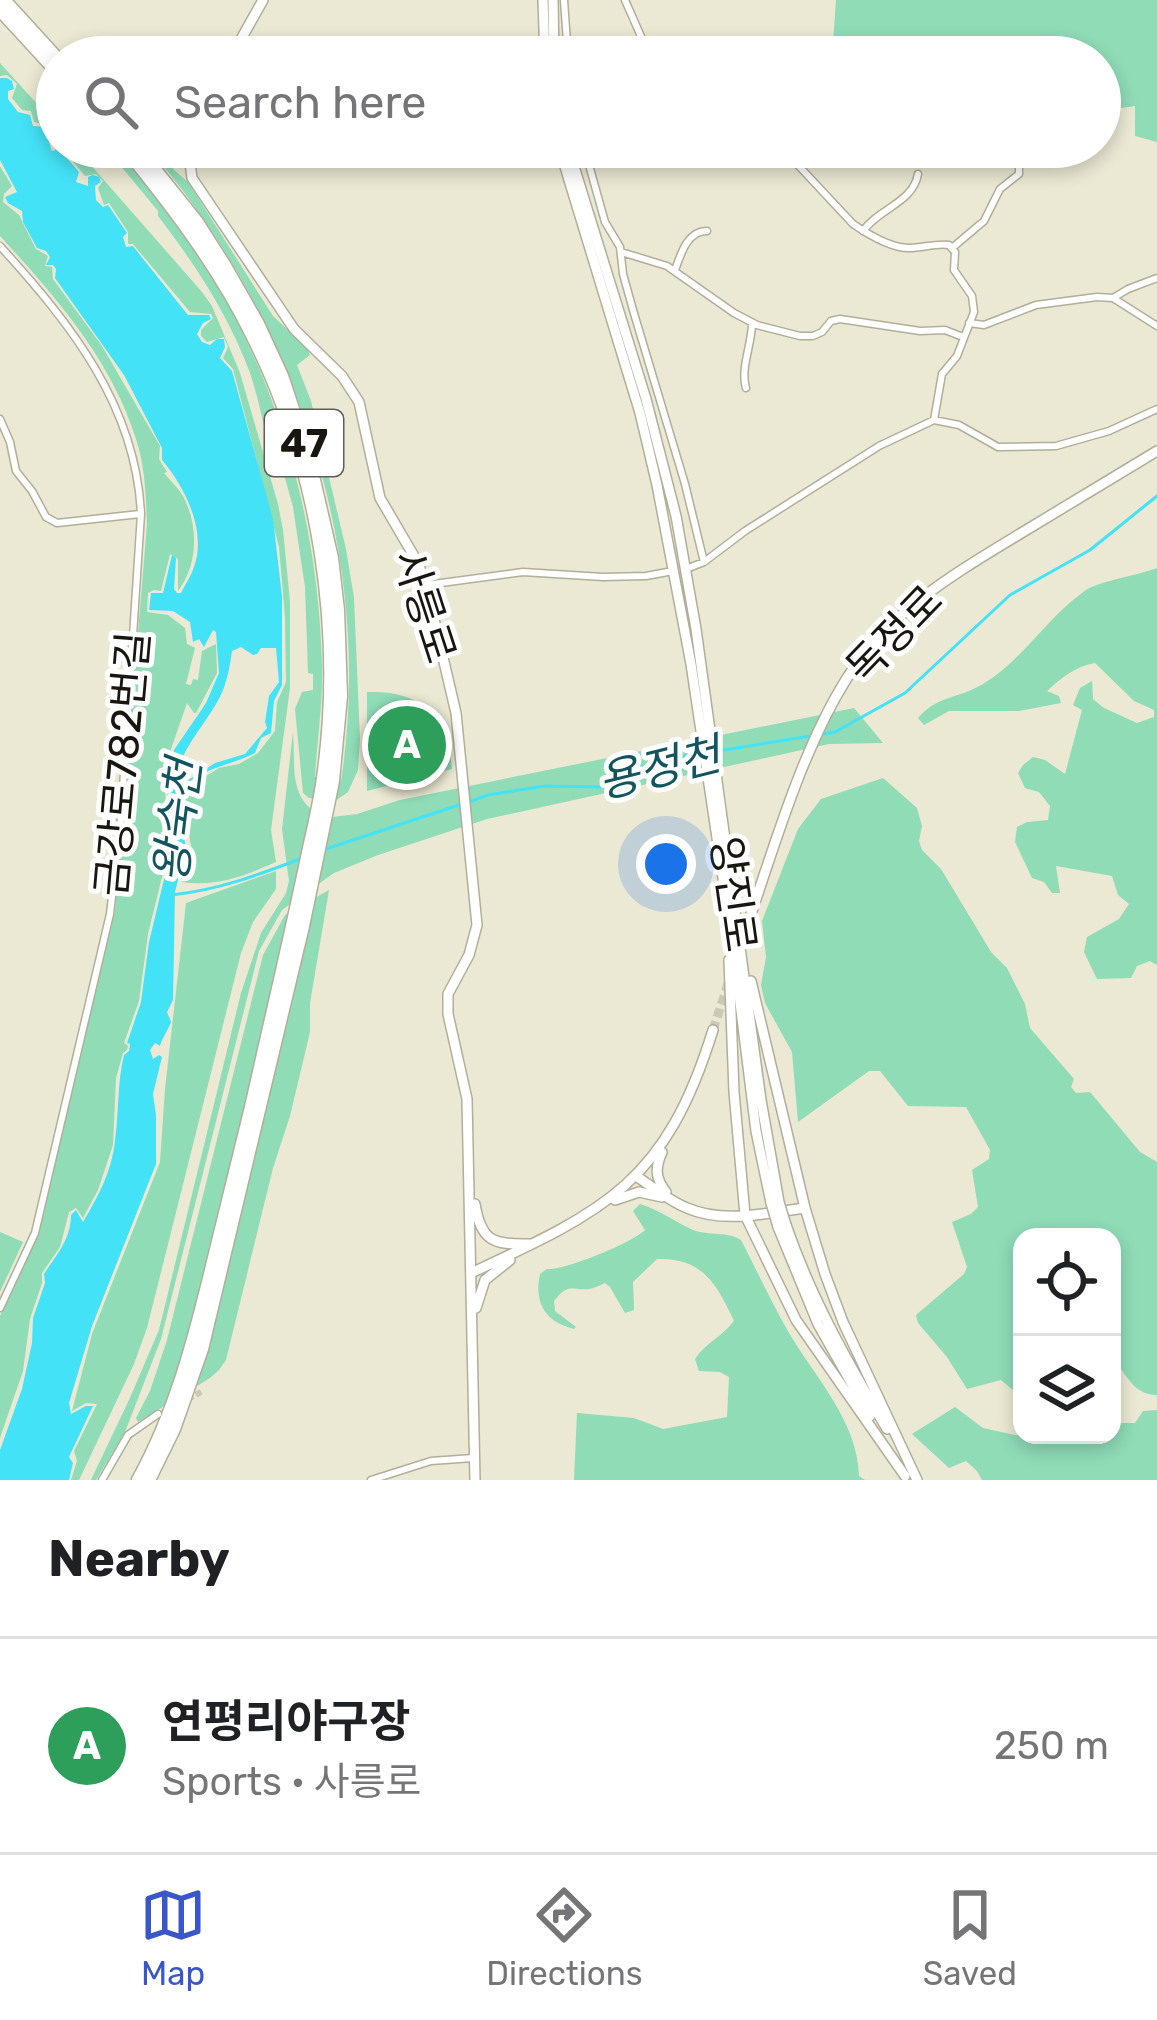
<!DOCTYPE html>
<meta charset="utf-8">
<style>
body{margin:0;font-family:Rubik,"Noto Sans KR",sans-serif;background:#f6f6f6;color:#202124}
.controls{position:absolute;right:36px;bottom:36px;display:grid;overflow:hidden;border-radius:24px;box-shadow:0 6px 18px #0003}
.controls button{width:108px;height:108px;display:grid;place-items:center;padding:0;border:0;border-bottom:3px solid #e0e0e0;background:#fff;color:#202124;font:60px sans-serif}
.you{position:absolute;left:666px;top:864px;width:42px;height:42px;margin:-30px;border:9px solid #fff;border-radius:50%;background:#1a73e8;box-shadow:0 0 0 18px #1a73e833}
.badge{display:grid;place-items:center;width:78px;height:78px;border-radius:50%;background:#3a56c8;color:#fff;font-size:39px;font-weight:700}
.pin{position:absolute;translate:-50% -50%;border:6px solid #fff;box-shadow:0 3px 12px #0006}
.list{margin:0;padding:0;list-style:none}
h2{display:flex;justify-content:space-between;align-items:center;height:156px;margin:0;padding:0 48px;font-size:51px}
h2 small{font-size:39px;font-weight:400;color:#757577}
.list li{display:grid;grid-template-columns:78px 1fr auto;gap:36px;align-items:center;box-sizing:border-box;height:216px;padding:0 48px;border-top:3px solid #e0e0e0}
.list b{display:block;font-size:45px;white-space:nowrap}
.list p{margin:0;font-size:39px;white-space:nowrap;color:#757577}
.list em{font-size:39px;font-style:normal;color:#757577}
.icon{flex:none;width:66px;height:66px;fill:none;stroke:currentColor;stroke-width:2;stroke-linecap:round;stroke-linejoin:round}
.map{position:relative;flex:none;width:1157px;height:1480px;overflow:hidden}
.search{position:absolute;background:#fff;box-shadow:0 6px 18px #0003;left:36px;right:36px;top:36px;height:132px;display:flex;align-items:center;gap:30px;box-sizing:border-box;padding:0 42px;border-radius:66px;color:#757577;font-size:45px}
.sheet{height:372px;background:#fff}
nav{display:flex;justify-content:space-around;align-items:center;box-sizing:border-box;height:168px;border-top:3px solid #e0e0e0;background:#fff;font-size:33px;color:#757577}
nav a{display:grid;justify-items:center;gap:6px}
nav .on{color:#3a56c8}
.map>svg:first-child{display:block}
</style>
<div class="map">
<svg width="1157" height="1480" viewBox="0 0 1157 1480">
<rect width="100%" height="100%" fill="#ebe8d3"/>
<path fill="#8fdcb7" d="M836,0H1157V142L1135,136V106L1100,111V57H966L963,53L955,57H844L833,43Z
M0,63L57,126V147H75L202,292L212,306L240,373L278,504L283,530L290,602V688L271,830L276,862C244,876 217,887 182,882L191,845L180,792L219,768L239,764L258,753L275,731L277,702L286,682L285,617L279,547L233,369L223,358L228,347L224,337L207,342L201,336V330L213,318L211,314L190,312L133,244H128V232L109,203L104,205L98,188L103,181L96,174L85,176L61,147L55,150L54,139L48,125L34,122L31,111L22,110L12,98L17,84L7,75L0,76Z
M105,147H114C148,187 181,228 209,272C282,389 319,529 322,667C323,703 317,741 315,777L341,781C376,559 295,314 147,147H161L175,165L173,169L188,182L273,316L306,347L310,355L297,365L311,401L346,549L354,598L360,739L358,770L348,792L332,803L309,798L303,793L295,709L302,692L313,690V674L308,673L305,587L293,507L274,438H267C262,417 257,394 250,373C229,316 195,264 158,216V211Z
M0,166L12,186L4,194L3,202L19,215L36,249L48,256L45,266L52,267L53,279L102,346L160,446L159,459L167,472L164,473C170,480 178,488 183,496C199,526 198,565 178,591V559L170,554L161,591L154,590L148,593L147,612L168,615L185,628L187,644L195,648L186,684L191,685L193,679L198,680L202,651L216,644L217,673L196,713H194L187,703L171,749L165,792L170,844L148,934L139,1001L124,1043L128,1046L127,1050L123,1053L116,1078L113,1145L98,1190L83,1218L76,1208L69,1212L60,1247L42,1273V1283L30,1319L23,1371L0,1438V1316L37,1237L115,911L147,524C146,496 145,466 136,439C111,359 55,296 0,236Z
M1157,568V965L1150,961L1137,966L1131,978L1097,979L1084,952L1087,937L1119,919L1129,904L1118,895L1112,876L1056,866L1060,893H1052L1044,882L1032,878L1015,842L1017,827L1027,822L1048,820L1050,806L1039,792L1025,788L1018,773L1023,765L1033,757L1045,760L1065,774L1082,710L1073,705L1080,688L1092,681L1093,699L1104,708L1137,723L1154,717V710L1134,701L1095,663C1076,666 1061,678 1047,691L1059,696L1061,703L1019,711H949L924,725L918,718C938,695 958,699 983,684C1023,660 1047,617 1086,590C1100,581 1139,575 1157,568Z
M367,692C421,690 448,715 452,769L367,791Z
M854,708L883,743L829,744L487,819L378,855L334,873L282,910L259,951L161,1339L125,1432L96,1480H91L129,1400L159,1330L241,993L261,933L286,893L289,881L282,829L293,732C296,770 287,799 325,818L357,814L400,800Z
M883,778L917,808L922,826L919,841L922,850L941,869L991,952L1007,968L1025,1004L1030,1028L1074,1079L1071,1087L1076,1093L1090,1092L1140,1152L1157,1162V1395C1137,1395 1129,1380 1118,1365H1112V1237H1022V1389L1014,1391L1001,1380L967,1389L947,1357L918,1323L916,1315L964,1274L967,1267L952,1222L971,1214L978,1207L972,1170L989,1159L990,1150L966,1107L908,1106L880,1071H869L798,1122L792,1052L765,1003L761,985L766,957L762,921L798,829L821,799Z
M276,871V889L253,922L241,953L147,1328L134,1364L79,1480H71L77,1461L74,1451L97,1404L86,1403L72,1411L92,1334L160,1162L165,1089L186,903Z
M329,890L310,1003V1032L290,1116L273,1168L226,1360L219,1370L210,1378L138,1422L136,1418L150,1391L167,1340L263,955L285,915Z
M640,1204C660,1210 675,1222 693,1230C709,1236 727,1231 741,1240C757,1271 772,1303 789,1333C815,1377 858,1422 859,1476L865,1480H574L577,1413L634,1418L663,1429L727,1417L729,1377L720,1372L699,1371L695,1359C705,1343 723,1336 734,1321C717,1284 702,1257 657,1259L633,1282L634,1310L625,1313L610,1287L605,1283C600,1285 595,1288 589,1289C571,1291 569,1282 554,1301L555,1311L576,1327L574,1329C545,1322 534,1303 540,1274L547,1269C563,1271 632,1243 645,1230L633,1211Z
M0,1232L23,1242L0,1292Z
M955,1407L983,1428L1015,1435H1112V1423H1135L1143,1411L1157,1410V1480H982L977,1471L966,1461L949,1468L912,1434Z"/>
<path fill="#44e2f7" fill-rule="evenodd" d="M0,78H7L12,81L14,89L8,91V99L18,112L30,115L33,126L47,127V135L53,141L49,142L52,151L59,149L79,172L76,182L88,186V177L93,175L99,177L101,182L95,186L96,200L103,207L108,205L127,233L123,237L126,247L133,246L136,250L188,315H209L211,319L203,323L197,334L202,342L210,345L217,339H224L225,347L220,358L232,371L273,519L282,596V685L274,701L271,733L261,738L255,753C228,767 192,769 176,797L186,848L175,892L173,1000L167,1012C168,1015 170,1018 171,1022C171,1024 161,1041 160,1046L155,1043L150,1050L153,1059L159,1055L162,1057L153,1094L156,1115V1164L92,1326L69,1403L71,1414L86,1406H93L69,1457L73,1463L69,1480H0V1450L22,1389L32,1343L33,1318L45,1283L44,1274C57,1254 71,1239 71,1215L76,1210L83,1222C98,1197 112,1171 115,1141C119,1112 117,1084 124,1055L129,1051L130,1044L127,1043L141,1002L149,942L173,842L167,798L174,750L206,703L219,673L216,632L213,630L204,647L199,639L193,642L190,622L173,611L149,610L151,593H163L172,555L176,558L174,589L177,593H181C185,585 191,576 194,567C207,531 185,487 162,460V448L124,375L55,278L56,269L53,265H46L50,257L46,251L37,248L23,222L22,211L8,203L5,197L17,192L0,160ZM241,647L253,655L257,654L261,648H276L279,682L269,696L265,722L267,728L245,754L215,763L177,787C173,753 211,721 223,690C228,677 230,665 232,651Z"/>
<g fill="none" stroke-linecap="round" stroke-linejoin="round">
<path stroke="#44e2f7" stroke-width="3" d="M718,751L835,732L905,693L1010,595L1090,550L1157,496
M469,802L488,795L545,786L603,787L627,773L662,760L703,753
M326,849L459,805
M172,895C218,890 258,875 300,859"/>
<path stroke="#cbc8b6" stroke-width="6" stroke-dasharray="6 3" stroke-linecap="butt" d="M188,1399L203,1391"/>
<path stroke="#cbc8b6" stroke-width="9" stroke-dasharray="9 4.5" stroke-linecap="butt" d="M741,946L750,917
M713,1030L728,984"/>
<defs>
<path id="street" d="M564,0L568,57
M625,0L650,57
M584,147L605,222L620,247L623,274L633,310L685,484L704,562
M770,147L797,164L853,224C869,235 890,248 909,248C923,248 935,243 949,245L955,252L954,270L972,296L974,312L957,356L942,374L934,420
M863,231C879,208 913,203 918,174
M0,246C70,323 136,405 141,514L121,818L110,914L35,1233L0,1308
M952,248L984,221L1000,189L1019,174V162L1008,147
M621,252L667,266L734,313L757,325L800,336H813L822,332L831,321L840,319L920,331L945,330L963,337
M675,270C681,254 687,231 707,231
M1113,298L1157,326
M969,323L984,325L1036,305L1097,297L1113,298L1128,289L1157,278
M746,388C740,369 752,344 752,323
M0,419L10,442L16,471L32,491L46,517L57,523L140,514
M686,569L704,562L745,531L879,446L934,420L959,425L998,447L1056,446L1109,431L1157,409
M426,585L523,572L603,577L646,576L673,571
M102,1480L128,1435L158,1414
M371,1480L431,1461L473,1458"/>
<path id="secondary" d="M543,0L545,57
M553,0L554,57
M231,57L263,0
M188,147L192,178L294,329L342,376L359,402L380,498L418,563L426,585L456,713L477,925L469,955L448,994V1014L467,1099L475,1480
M559,147L640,413L657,485L691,664L732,938L756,1131L771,1203
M568,147L646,399L676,516L696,629L761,1100L779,1202
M750,917C777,838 803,748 847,678C889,611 957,572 1023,532C1068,505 1112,478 1157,451
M729,960L734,1092L745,1215L796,1320L905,1476
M751,981L805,1208L825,1274L843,1322L917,1480
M662,1152C655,1168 655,1178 666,1192
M636,1176C653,1187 669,1201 687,1208C724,1224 766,1213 805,1208
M615,1200L639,1192L662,1197
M475,1204C481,1241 493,1245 529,1244
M786,1225C811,1298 848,1363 887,1429
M778,1227L818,1324L870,1416
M471,1273C607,1210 666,1182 713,1030
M476,1308L485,1280L510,1260"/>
<path id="highway" d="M4,0L57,58
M0,10L57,72
M124,147C172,206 218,266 252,335C319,468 344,630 323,778C319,808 311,837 305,867C288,947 269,1027 251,1107C238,1160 225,1213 212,1266C194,1340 175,1413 138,1480
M137,147L197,222L225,266L258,324L282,376L308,454L332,558L338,610L341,696L333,781L303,926L202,1349L174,1429L149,1480"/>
</defs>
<use href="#street" stroke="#b1ae9a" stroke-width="9"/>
<use href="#secondary" stroke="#b1ae9a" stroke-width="12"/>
<use href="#highway" stroke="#b1ae9a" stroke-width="15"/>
<use href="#street" stroke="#fff" stroke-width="6"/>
<use href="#secondary" stroke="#fff" stroke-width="9"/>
<use href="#highway" stroke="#fff" stroke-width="12"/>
<defs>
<path id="secondary-bridge" d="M779,1202L786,1225
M771,1203L778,1227"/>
</defs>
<use href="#secondary-bridge" stroke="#b1ae9a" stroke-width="12" stroke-linecap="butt"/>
<use href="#secondary-bridge" stroke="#fff" stroke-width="9"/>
</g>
<g text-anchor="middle" stroke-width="10" stroke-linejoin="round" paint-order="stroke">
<rect fill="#fff" stroke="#5d5c57" stroke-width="3" x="265" y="410" width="78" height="66" rx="9"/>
<g font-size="39" font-weight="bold" fill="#18160f">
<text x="304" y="457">47</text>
</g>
<g font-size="42" fill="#18160f" stroke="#fff">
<text transform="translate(425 606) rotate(72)" y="15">사릉로</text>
<text transform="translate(894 634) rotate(-46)" y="15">독정로</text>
<text transform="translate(122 764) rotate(-85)" y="15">금강로782번길</text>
<text transform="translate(734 894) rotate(82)" y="15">양진로</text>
</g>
<g font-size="45" font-style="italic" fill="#13555e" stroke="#fff">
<text transform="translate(659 768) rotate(-14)" y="16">용정천</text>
<text transform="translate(177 821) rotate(-83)" y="16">왕숙천</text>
</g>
</g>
</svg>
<div class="controls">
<button><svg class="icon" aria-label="locate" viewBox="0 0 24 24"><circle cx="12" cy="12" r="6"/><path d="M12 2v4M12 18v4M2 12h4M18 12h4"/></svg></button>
<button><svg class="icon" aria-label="layers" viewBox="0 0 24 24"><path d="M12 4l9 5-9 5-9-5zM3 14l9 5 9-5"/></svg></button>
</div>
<div class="you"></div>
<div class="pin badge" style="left:407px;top:745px;background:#2e9e5b">A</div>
<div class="search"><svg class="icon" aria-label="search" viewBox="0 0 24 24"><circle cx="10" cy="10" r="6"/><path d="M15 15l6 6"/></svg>Search here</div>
</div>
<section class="sheet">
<h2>Nearby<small></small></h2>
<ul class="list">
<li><span class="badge" style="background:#2e9e5b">A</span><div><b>연평리야구장</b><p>Sports · 사릉로</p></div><em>250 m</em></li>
</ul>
</section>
<nav>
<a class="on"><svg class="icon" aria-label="map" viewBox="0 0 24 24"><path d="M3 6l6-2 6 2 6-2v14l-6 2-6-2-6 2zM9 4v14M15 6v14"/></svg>Map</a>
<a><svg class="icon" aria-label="directions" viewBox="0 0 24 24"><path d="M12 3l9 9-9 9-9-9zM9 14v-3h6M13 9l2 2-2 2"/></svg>Directions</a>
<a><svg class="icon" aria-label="saved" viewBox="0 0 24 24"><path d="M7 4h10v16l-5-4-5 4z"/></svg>Saved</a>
</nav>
